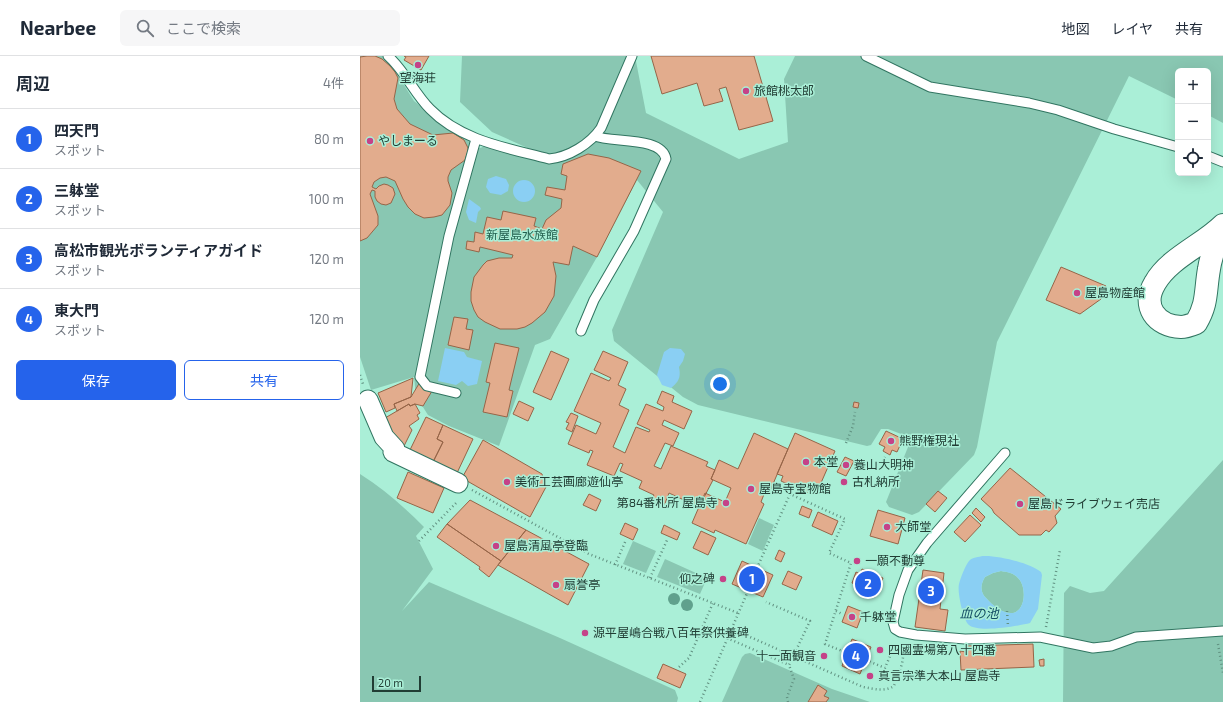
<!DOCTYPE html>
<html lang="ja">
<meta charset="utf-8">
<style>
body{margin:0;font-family:"Exo 2","Noto Sans JP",sans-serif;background:#f6f6f7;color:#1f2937}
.controls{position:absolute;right:12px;top:12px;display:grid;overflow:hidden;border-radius:6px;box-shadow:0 4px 16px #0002}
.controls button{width:36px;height:36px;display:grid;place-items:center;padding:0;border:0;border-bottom:1px solid #e0e1e3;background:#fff;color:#1f2937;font:20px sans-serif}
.scale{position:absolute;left:12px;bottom:10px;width:49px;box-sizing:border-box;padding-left:4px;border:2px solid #213d34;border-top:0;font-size:11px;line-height:14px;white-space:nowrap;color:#213d34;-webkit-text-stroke:3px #aaefd7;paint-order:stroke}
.you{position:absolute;left:360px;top:328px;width:14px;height:14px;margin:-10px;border:3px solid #fff;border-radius:50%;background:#1a73e8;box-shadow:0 0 0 6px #1a73e833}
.badge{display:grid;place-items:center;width:26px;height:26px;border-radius:50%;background:#2563eb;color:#fff;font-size:13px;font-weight:700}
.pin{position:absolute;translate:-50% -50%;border:2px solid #fff;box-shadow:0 1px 4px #0006}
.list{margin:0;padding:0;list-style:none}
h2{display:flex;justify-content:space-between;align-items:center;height:52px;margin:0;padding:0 16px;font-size:17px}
h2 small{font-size:13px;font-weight:400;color:#747a83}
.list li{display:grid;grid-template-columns:26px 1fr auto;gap:12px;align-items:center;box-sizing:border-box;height:60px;padding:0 16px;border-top:1px solid #e0e1e3}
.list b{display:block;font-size:15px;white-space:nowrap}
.list p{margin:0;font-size:13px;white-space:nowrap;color:#747a83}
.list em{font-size:13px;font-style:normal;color:#747a83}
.actions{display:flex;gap:8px;padding:12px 16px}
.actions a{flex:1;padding:9px 0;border:1px solid #2563eb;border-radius:6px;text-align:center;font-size:14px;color:#2563eb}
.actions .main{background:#2563eb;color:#fff}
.icon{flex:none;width:22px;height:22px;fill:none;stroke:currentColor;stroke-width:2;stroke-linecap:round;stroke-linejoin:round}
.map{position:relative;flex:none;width:863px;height:646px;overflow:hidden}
header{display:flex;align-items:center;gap:24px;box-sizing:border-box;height:56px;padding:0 20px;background:#fff;border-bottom:1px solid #e0e1e3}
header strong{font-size:19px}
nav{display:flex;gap:22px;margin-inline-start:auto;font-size:14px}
.search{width:280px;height:36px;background:#f6f6f7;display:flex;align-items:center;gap:10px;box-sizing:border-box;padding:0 14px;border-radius:6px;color:#747a83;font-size:15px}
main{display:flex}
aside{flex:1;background:#fff}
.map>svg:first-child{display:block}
</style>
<header>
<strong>Nearbee</strong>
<div class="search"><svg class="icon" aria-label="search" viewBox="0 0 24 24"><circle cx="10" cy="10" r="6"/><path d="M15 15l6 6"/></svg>ここで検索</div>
<nav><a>地図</a><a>レイヤ</a><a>共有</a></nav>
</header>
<main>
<aside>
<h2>周辺<small>4件</small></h2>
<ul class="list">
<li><span class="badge">1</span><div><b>四天門</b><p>スポット</p></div><em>80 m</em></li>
<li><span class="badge">2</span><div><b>三躰堂</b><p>スポット</p></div><em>100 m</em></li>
<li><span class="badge">3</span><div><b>高松市観光ボランティアガイド</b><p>スポット</p></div><em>120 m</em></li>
<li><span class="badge">4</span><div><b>東大門</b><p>スポット</p></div><em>120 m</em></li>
</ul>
<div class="actions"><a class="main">保存</a><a>共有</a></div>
</aside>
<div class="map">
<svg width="863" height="646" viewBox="0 0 863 646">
<rect width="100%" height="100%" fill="#aaefd7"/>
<path fill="#89c7b2" d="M0,0H22L29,5L54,45L90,73L113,86L112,89L120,92L125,90L191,108L205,103L181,98L132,76L100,46L102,0H275L286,57L379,103L428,86L424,23L435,0H863V67L848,59V15H818V44L769,20L637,286L617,391L614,399L559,456L552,459L529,451L526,446L550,386L549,381L528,373H521L511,389L507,390L338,349L323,341L254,285L252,274L303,156L277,124L237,201L190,283L175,289L139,390L89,370L68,359L56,340L54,321L11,334L0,301Z
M863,404V646H703L704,537L710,530L730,537L744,535Z
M0,418C24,433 44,451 64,471L56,480L73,513L42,555L69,526L200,582L315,634L318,642L317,646H0Z
M399,462L414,469L403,495L388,488Z
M273,485L296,495L286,517L263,508Z
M305,503L347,522L340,538L297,521Z
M641,515C647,516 654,517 658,522C667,530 666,557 651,557C642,557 632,549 627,543C620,537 620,529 625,521L633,517Z
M390,597L472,633L510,646H362L382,601L385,598Z"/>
<path fill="#8acff3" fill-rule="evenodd" d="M136,120L146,123L149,129L148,135L141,139L130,137L126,131L128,123Z
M153 135a11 11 0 1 1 22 0a11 11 0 1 1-22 0Z
M109,143L120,151L121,153L118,156L116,167L109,164L106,156Z
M85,292L104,296L107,301L122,305L117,328L108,330L102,325L96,329L78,325Z
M310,292L321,293L325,298L323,305L319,311C321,321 319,326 311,332L302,329L297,319L304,296Z
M623,500C637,499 670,507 681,516L682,519L678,553L670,567C659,570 618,577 609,569C603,564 597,535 599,528C600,523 606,508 609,505C612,501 619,501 623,500ZM641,515C647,516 654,517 658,522C667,530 666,557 651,557C642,557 632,549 627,543C620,537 620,529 625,521L633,517Z"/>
<path fill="#e2ac8d" stroke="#966548" d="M7,0H15L22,3L30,10L35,16L38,22L34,43L37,53L50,68L73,79L93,77L104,84L108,92V95L105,104L91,114L88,121V125L92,137L90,149L82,159L74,161L64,162L55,158L48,151L43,143L35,125L26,121L20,122L14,126L12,131L16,133L19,130L24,128L28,129L33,132L35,138L31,147L26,149L21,148L17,145L15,141V135L12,134L10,138L18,160V169L7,182L0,185V1Z
M44,0H69L61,14L44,4L46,1Z
M291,0H394L413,65L379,74L366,31L359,33L363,45L344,50L337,27L302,38Z
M228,98L249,102L281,115L237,201L213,190L209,209L193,206L196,220L194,240L185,256L172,267L165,271L157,273H140L125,266L118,261L114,254L111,245V236L114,221L123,209L127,205L139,202H152L153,199L120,191L119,196L106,193L107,185L114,186L115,176L123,178L127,161L141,164L143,155L176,162L174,170L182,173L186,164L201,152L202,143L185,139L187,131L205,134L207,120L201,118L203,108Z
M701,211L746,230L741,243L720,258L686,244Z
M94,261L108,263L106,273L113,274L109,294L88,289Z
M135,287L159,292L149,334L153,335L147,361L123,356L130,327L126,326Z
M191,295L209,303L191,344L173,336Z
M243,295L268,306L258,329L266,333L259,349L269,354L253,391L265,397L276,371L289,376L290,374L277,368L286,348L303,355L304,351L297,347L302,335L314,340L312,346L332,355L324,373L304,364L302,369L319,377L313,390L305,387L294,410L301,413L311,390L348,406L346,410L355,414L351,423L353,424L339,451L309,437L304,450L291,445L294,439L279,432L282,425L260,415L263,408L260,407L254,420L227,409L233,395L230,394L229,397L208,388L216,369L236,378L241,367L214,355L231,317L249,325L251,322L234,314Z
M53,322L51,341L34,348L35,352L26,356L18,337Z
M60,326L72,335L63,350L55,348L50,350L49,348L37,355L34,348L51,341Z
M159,345L174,352L168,365L153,358Z
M494,346L499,347L498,352L493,351Z
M49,348L50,350L55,348L60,357L57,359L59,363L49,370L52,374L43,392L31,376L25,362Z
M211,357L218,360L212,376L206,373L209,367L206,366Z
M66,361L83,369L77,383L83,386L73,406L49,396Z
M83,369L113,383L97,417L73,406L83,386L77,383Z
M526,375L543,383L537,396L532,394L530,399L523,395L525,391L519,388Z
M394,377L428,393L410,435L406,433L401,446L404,448L386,488L355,474L354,477L332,467L345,437L365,446L371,432L351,423L359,404L378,413Z
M435,377L475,395L457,436L449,433L447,437L421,425L423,420L417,418Z
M123,384L182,418L186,431L170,461L102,422Z
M485,401L494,405L486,420L477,416Z
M484,405L490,408L488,412L482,410Z
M650,412L701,453L695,460L697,467L689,476L686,474L681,479H659L634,457L632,453L621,443Z
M48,416L84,432L73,457L37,442Z
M578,435L587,442L575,456L566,448Z
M229,438L241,444L236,455L223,449Z
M110,444L166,474L141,505L87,468Z
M442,450L452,454L449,462L439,458Z
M616,452L625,461L621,466L612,457Z
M518,454L545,462L538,488L510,480Z
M458,456L478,465L472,479L452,470Z
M610,459L621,469L605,486L594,476Z
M265,467L278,473L273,484L260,478Z
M87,468L141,505L129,521L119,513L120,511L77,481Z
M304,469L320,477L317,484L301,477Z
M166,474L229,508L208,549L138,509Z
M341,475L356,482L348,499L333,492Z
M419,494L425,497L421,506L415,503Z
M382,505L413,519L403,541L372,528Z
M502,513L523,522L515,541L496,533L498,529L492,527L496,516L500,518Z
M563,514L584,517L580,553L588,554L585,575L555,571Z
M428,515L442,521L436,534L422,528Z
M488,550L503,556L497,572L482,566Z
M492,583L511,591L500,618L482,610Z
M673,588L674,611L601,614L600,595L606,596V590Z
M684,603V610H680L679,604Z
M303,608L326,618L320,632L297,622Z
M458,629L467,635L464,640L469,642L466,646H448Z"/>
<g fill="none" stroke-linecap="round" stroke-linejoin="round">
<defs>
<path id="lane" d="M28,0C45,15 54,37 70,53C101,85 148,92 189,103C209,101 230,88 241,72L272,0
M506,0L570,31L669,47L698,54L754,73L818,91
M848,100L863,106
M221,275L234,244L274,175L306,103C302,80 251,87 235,80
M96,337L67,330L60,321L89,180L116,83
M645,397L567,487L548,514L539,539L533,566L535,573L540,576L556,579L605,583L680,581L733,592L751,590L776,581L863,575"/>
<path id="street" d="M8,344L24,381L35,393L33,396L98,427"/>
<path id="secondary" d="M862,171C857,184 851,199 849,213C845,235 848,247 836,267C831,269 826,271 821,271C796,270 781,250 795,227C809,202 843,189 863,169"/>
</defs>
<use href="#lane" stroke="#317561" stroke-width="11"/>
<use href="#street" stroke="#317561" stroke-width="21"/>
<use href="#secondary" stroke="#317561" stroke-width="24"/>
<path stroke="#619181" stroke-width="2.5" stroke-dasharray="1 3" stroke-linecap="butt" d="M0,319L3,328
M486,387L493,370L495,356
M523,405L525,401
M112,434L229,498L378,557
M59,485L98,445
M255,509L266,484
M397,512L430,438L485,463L469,497L491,507L465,588L487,597
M290,522L308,482
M476,555L482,558
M647,555L648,570
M686,571L700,494
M372,573L503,631C515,633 524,636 534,630L542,608L545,588
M367,582L429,609L450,565L406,546
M858,588L863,617
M506,604L525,612L535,588
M319,611L329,602L353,547
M340,646L388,535
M428,646L427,641L434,623L429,609"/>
<use href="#lane" stroke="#fff" stroke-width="9"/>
<use href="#street" stroke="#fff" stroke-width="19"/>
<use href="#secondary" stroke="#fff" stroke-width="22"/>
</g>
<g fill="#60a18d">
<circle cx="314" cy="543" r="6"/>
<circle cx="327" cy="549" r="6"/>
</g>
<g fill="#c54288" stroke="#aaefd7" stroke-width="1.5">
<circle cx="58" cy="9" r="4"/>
<circle cx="386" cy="35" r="4"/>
<circle cx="10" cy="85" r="4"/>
<circle cx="717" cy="237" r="4"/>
<circle cx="531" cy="385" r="4"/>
<circle cx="446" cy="406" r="4"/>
<circle cx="486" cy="409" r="4"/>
<circle cx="147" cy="426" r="4"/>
<circle cx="484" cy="426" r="4"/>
<circle cx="391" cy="433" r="4"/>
<circle cx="366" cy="447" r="4"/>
<circle cx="660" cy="448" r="4"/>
<circle cx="527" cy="471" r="4"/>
<circle cx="136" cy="490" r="4"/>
<circle cx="497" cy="505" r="4"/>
<circle cx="363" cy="523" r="4"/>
<circle cx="196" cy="529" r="4"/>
<circle cx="492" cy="561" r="4"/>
<circle cx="225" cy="577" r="4"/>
<circle cx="520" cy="594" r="4"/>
<circle cx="464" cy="600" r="4"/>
<circle cx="510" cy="620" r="4"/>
</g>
<g text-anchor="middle" stroke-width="3" stroke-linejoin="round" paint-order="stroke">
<g font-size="12" fill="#213d34" stroke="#aaefd7" text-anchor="start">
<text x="58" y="26" text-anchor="middle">望海荘</text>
<text x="394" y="39">旅館桃太郎</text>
<text x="18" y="89">やしまーる</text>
<text x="725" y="241">屋島物産館</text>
<text x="539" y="389">熊野権現社</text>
<text x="454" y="410">本堂</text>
<text x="494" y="413">蓑山大明神</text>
<text x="155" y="430">美術工芸画廊遊仙亭</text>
<text x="492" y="430">古札納所</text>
<text x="399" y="437">屋島寺宝物館</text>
<text x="358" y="451" text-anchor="end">第84番札所 屋島寺</text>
<text x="668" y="452">屋島ドライブウェイ売店</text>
<text x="535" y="475">大師堂</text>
<text x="144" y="494">屋島清風亭登臨</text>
<text x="505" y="509">一願不動尊</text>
<text x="355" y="527" text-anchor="end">仰之碑</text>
<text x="204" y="533">扇誉亭</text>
<text x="500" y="565">千躰堂</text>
<text x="233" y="581">源平屋嶋合戦八百年祭供養碑</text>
<text x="528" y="598">四國霊場第八十四番</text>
<text x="456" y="604" text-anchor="end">十一面観音</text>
<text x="518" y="624">真言宗準大本山 屋島寺</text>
</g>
<g font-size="12" fill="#246150" stroke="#aaefd7">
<text x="162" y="183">新屋島水族館</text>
</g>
<g font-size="13" font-style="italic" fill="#124b63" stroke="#aaefd7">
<text x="619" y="562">血の池</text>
</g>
</g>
</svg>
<div class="controls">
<button>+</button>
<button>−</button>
<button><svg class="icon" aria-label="locate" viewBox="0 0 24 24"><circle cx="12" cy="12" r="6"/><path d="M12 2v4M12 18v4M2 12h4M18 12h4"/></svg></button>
</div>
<div class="scale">20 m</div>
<div class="you"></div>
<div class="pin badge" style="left:392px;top:523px">1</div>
<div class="pin badge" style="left:508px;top:528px">2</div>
<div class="pin badge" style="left:571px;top:535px">3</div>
<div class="pin badge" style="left:496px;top:600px">4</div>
</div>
</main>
